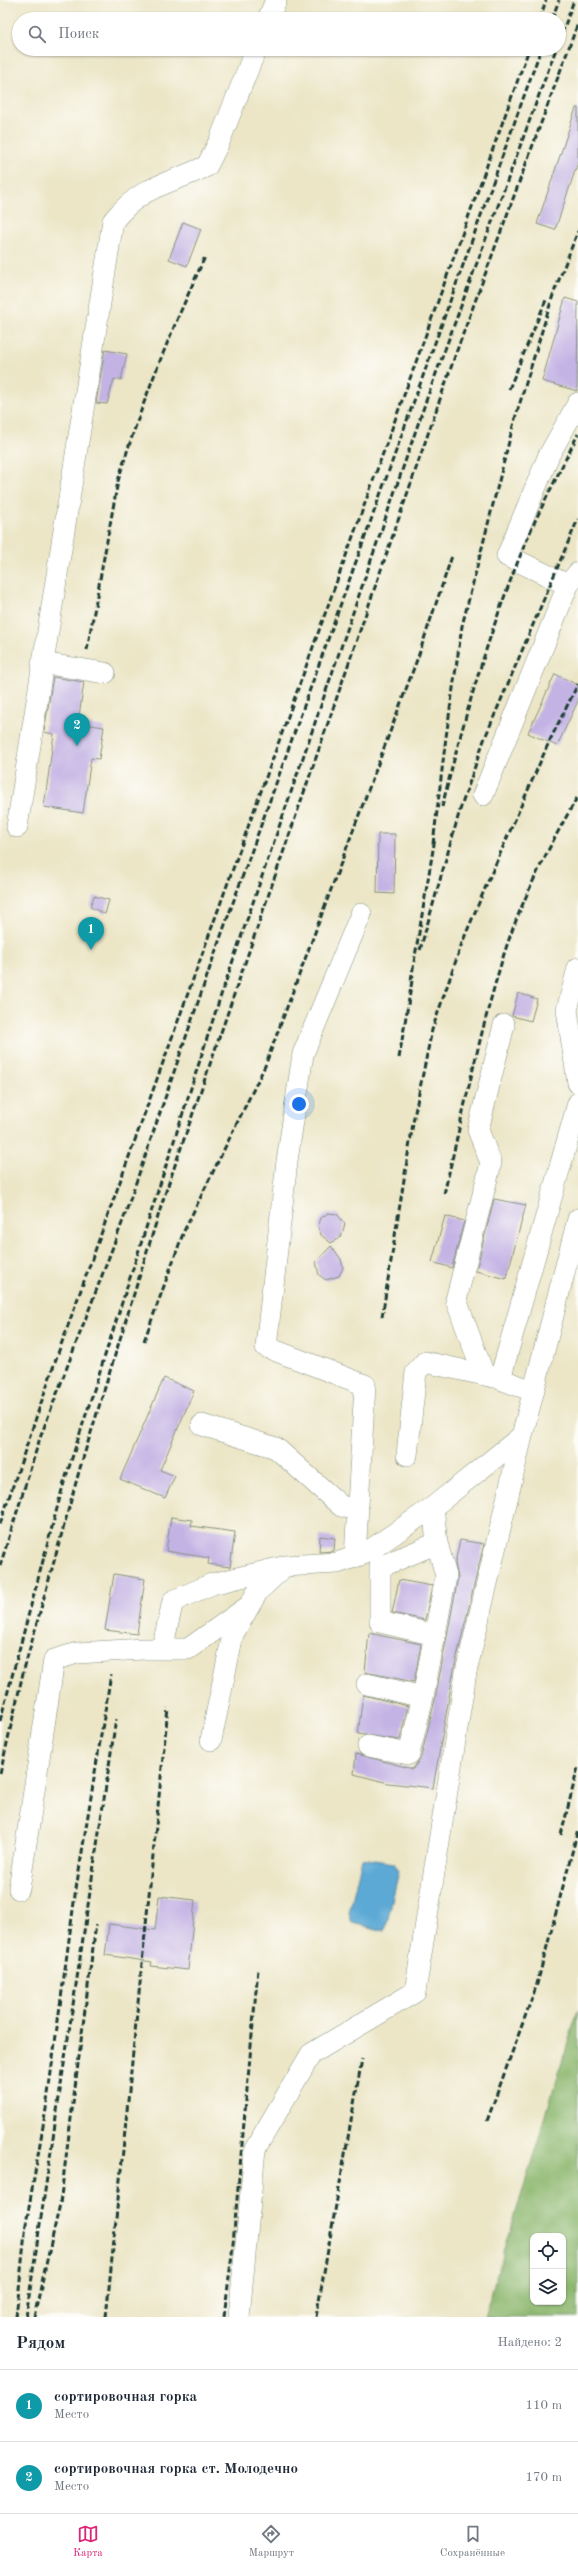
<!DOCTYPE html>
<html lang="ru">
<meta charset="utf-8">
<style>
body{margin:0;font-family:"Old Standard TT",serif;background:#f6f6f7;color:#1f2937}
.controls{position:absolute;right:12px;bottom:12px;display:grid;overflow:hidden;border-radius:8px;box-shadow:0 1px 3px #0004}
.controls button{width:36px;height:36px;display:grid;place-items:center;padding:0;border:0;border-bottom:1px solid #e0e1e3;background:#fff;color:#1f2937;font:20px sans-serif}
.you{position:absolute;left:299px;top:1104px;width:14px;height:14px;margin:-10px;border:3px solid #fff;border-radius:50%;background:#1a73e8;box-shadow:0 0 0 6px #1a73e833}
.badge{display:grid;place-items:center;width:26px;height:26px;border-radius:50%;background:#db2777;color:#fff;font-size:13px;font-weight:700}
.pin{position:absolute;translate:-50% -33px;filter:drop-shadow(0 1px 2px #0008)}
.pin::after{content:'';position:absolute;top:21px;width:14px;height:12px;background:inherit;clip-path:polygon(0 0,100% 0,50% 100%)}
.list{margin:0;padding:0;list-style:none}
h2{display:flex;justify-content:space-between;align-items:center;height:52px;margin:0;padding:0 16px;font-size:17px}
h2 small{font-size:13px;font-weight:400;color:#747a83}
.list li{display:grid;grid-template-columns:26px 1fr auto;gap:12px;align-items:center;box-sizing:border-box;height:72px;padding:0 16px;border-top:1px solid #e0e1e3}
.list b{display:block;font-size:15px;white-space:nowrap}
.list p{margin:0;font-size:13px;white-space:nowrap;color:#747a83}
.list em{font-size:13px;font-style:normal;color:#747a83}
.icon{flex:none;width:22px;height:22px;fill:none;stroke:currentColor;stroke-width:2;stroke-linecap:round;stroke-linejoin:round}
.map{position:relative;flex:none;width:578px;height:2317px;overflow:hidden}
.search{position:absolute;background:#fff;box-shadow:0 1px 3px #0004;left:12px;right:12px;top:12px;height:44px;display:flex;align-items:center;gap:10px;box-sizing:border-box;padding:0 14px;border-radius:22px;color:#747a83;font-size:15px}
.sheet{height:196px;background:#fff}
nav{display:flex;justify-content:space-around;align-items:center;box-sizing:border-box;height:56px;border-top:1px solid #e0e1e3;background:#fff;font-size:11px;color:#747a83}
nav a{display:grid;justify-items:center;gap:2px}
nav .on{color:#db2777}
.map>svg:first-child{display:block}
</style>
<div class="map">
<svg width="578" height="2317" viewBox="0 0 578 2317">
<rect width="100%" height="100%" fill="#fdfcf7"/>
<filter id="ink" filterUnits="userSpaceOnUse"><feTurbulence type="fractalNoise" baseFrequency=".025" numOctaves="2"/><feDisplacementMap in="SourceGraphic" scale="8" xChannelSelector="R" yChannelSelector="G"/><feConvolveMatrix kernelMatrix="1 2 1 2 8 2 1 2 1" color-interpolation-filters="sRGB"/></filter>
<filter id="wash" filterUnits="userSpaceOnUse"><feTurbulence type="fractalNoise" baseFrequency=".012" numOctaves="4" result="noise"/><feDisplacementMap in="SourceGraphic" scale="16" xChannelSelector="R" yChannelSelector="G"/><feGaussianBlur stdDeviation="0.9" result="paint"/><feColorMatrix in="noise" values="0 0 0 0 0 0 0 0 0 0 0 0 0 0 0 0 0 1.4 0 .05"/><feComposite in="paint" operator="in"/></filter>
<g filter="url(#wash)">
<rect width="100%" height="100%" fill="#ece6c7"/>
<path fill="#8cb76e" stroke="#567a51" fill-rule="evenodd" d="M578,2010V2317H484ZM533,2236H563V2302H533Z"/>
<path fill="#5ca9d5" stroke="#3e7384" d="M362,1858L394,1863L399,1871L385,1931L352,1923L349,1913Z"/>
<g id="blocks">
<path fill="#c3b2e4" d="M576,108H578V162L555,230L537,224Z
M183,222L201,229L187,266L169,259Z
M565,298L578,302L577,391L542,381Z
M105,350L127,354L121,380L114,379L107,404L96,403Z
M555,674L578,685V701L557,746L528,733Z
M53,677L84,682L78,723L104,727L99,759L91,758L83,813L44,807L54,734L44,732Z
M378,834H395L394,894L377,893Z
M94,896L109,900L105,914L90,907Z
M518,993L537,999L531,1021L512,1016Z
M494,1199L526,1205L506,1279L476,1271Z
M328,1213L337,1214L345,1224L341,1237L331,1243L321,1235L318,1227L321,1218Z
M445,1216L464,1221L452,1268L432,1262Z
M331,1246L341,1259L343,1268L339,1276L326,1280L319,1275L316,1262Z
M164,1378L194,1391L160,1470L175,1476L165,1498L120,1479Z
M171,1517L192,1520L191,1526L235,1532L230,1567L208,1564L209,1558L166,1551Z
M320,1536L335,1538L334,1551L319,1552Z
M460,1540L484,1544L454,1669L433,1788L388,1783L354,1774L356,1754L413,1769L421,1757L435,1700L458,1578L455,1563Z
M114,1574L145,1579L137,1634L105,1630Z
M399,1580L432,1586L425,1620L392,1613Z
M369,1633L421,1644L414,1682L365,1672Z
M363,1695L408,1706L400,1740L358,1734Z
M159,1896L195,1900L188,1970L151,1966L152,1962L105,1955L109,1924L155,1930Z"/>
</g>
</g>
<g filter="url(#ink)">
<use href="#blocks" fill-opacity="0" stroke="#86927e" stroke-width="1"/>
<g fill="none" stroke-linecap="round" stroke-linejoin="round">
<defs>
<path id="minor" d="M268,19L276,0
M568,585L507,556L549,455L578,403
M42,663L105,673
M483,795L568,585L578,573
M17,827L113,221C143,184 168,185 207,166L219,142L256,49
M578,968L567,1010L578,1083
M484,1375L456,1300L491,1163L478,1130L504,1025
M533,1391L500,1379L578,1103
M202,1425L276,1448L341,1506L358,1510
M407,1455L416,1372L425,1362L494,1377
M355,1557L365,1385L266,1347L287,1161L303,1054L361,914
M435,1635L380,1622V1567L437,1543
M162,1649L173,1601L212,1584L283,1567
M367,1684L423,1697
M211,1740L233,1634L258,1591L285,1566L337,1563L366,1553L433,1507
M368,1746L409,1754L423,1697L446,1576L437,1543L433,1507L522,1436L578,1219
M19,1889L54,1660L77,1653L143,1649H188L249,1606
M239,2317L255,2149L311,2054L415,1992L466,1672L522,1436"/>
</defs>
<use href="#minor" stroke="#86927e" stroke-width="22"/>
<use href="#minor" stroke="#fff" stroke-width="21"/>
<path stroke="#1f3d34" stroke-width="3" stroke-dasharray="6 3" stroke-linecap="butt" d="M540,19L546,0
M552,19L559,0
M559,42L574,0
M509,389L546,300
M87,650L118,481C141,403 171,331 205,257
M442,807C466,710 494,613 535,521C549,492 564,463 578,434
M433,844L446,737L462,626L514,422L553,295L578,231
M420,950L460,810L484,740L578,519
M411,980L435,838
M399,1058L413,975
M444,1194C462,1118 478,1040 501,964C518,906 548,848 578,796
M382,1317L414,1117L432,1030L462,943L489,879L549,742L578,684
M144,1341L184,1231L265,1066L418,657L452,556
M0,1524L57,1356L529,49
M0,1566L40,1438L122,1223L217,947L541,49
M0,1721L63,1486L219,1001L427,398L556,49
M0,1774L23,1673L80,1468L164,1197L456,353L578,23
M561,1835L578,1767
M487,2121L537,1984L578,1830
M16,2317L26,2224L46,2109L75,1895L111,1674
M26,2317L116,1719
M34,2317L60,2204L96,1924
M106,2317L168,1708
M224,2317L232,2254L258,1969
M316,2317L362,2059"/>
</g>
</g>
</svg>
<div class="controls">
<button><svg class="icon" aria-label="locate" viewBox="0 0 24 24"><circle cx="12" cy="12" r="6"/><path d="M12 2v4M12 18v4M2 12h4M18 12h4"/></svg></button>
<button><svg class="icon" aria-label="layers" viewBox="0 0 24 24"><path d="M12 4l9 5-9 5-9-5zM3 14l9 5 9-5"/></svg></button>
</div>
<div class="you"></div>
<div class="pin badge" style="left:91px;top:950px;background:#0f9aa8">1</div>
<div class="pin badge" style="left:77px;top:746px;background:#0f9aa8">2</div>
<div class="search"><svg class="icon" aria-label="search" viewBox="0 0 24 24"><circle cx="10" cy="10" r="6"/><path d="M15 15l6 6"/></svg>Поиск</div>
</div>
<section class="sheet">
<h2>Рядом<small>Найдено: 2</small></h2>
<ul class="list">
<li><span class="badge" style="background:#0f9aa8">1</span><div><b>сортировочная горка</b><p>Место</p></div><em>110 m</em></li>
<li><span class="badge" style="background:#0f9aa8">2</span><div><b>сортировочная горка ст. Молодечно</b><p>Место</p></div><em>170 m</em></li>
</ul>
</section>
<nav>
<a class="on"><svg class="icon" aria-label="map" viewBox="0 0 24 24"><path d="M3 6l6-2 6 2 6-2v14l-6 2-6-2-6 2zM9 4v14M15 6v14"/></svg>Карта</a>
<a><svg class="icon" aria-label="directions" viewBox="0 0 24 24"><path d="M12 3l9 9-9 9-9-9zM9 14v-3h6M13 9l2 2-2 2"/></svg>Маршрут</a>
<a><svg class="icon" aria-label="saved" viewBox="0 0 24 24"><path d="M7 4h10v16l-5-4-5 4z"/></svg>Сохранённые</a>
</nav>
